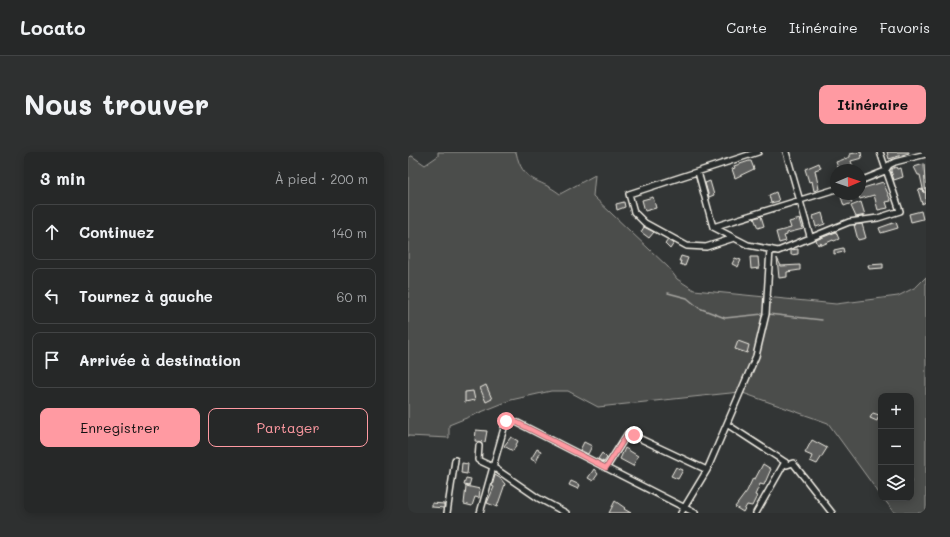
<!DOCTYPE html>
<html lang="fr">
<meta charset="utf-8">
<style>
body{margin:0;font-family:Mali,sans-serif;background:#2e3030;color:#f1f3f6}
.controls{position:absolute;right:12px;bottom:12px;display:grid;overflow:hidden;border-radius:8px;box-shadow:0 2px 10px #0003}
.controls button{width:36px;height:36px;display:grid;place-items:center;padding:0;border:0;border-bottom:1px solid #424445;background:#262828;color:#f1f3f6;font:20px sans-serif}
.compass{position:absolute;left:422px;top:12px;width:36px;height:36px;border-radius:50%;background:#262828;box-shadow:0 2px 10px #0003;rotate:88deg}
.stop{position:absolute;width:12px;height:12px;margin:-9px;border:3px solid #ff9aa2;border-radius:50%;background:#fff}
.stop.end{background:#ff9aa2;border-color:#fff;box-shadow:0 1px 4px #0008}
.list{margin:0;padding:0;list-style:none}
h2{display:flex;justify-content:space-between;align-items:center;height:52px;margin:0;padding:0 16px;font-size:17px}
h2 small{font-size:13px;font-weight:400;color:#a4a6a8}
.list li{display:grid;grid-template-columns:26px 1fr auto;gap:12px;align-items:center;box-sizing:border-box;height:56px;margin:0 8px 8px;padding:0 8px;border:1px solid #424445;border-radius:8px}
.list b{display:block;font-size:15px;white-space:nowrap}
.list em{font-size:13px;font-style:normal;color:#a4a6a8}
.actions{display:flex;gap:8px;padding:12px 16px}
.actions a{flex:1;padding:9px 0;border:1px solid #ff9aa2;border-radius:8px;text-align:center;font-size:14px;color:#ff9aa2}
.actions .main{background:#ff9aa2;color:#111}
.icon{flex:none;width:22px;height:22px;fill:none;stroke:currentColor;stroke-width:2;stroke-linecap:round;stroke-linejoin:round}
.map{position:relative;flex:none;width:518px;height:361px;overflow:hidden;border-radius:8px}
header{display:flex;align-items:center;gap:24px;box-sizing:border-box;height:56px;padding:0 20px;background:#262828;border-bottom:1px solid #424445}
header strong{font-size:19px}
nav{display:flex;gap:22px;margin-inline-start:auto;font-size:14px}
.intro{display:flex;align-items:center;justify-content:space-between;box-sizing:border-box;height:96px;padding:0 24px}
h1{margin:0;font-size:28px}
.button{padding:10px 18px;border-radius:8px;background:#ff9aa2;color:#111;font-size:14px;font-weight:700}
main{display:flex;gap:24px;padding:0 24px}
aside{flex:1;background:#262828;border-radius:8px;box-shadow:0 2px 10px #0003}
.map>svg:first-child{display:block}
</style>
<header>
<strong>Locato</strong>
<nav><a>Carte</a><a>Itinéraire</a><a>Favoris</a></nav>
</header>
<div class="intro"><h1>Nous trouver</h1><a class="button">Itinéraire</a></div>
<main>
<aside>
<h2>3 min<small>À pied · 200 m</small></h2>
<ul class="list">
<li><svg class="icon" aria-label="ahead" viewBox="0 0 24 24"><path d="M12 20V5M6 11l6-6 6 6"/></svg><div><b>Continuez</b></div><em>140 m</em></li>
<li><svg class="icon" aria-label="left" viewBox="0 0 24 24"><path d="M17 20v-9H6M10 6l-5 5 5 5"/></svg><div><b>Tournez à gauche</b></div><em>60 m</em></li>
<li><svg class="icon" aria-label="arrive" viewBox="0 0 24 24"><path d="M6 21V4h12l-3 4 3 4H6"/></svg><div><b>Arrivée à destination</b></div></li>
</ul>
<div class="actions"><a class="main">Enregistrer</a><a>Partager</a></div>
</aside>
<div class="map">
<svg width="518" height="361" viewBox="0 0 518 361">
<rect width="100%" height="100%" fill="#323535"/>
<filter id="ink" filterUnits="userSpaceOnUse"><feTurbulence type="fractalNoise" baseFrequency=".025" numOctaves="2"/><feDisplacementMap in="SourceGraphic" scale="8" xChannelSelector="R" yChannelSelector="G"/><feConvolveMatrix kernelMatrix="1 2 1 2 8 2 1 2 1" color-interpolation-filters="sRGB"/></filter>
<g filter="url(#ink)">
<path fill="#4b4d4c" stroke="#a09f9a" d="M30,0H108C115,32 130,25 152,42L187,23L185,44L260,115L269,127L286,138L428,152L490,144L508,135L518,125V361H487L475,346H503V244H473V344L420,271L332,240L190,255L160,239H143L103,248L41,273V286L0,284V5L4,4L17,13L30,4Z"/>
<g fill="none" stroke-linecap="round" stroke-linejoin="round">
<path stroke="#a6a5a0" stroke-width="1.5" d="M260,141L279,146L291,156L317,166L355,162
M360,162L414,168"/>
</g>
<path fill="#5f605f" stroke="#f4f1e8" d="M453,0L454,6L443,9L446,18H431L428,10L442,5V2Z
M479,0H501V1L481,7Z
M341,9H343L346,17L327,26L324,17L327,16L326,14Z
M411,11L413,16L407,18L411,37L406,39L404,29L401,30L397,17Z
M516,12L518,50L514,52L510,38L515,37L516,41L512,23H510L506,15Z
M488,15L489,17L493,16L495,25L486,28L483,19V17Z
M302,29L306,43L301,45L297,31Z
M475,30L483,49L478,50L480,56L470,58L466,43L452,47L450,42H452V37Z
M368,40L371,49L363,51L361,43Z
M432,42H440L444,51L436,54Z
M245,45L248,56L237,59L234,48Z
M216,50L217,55L209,58L208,52Z
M453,50L457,63L448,65L443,54Z
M513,59L515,67L503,70L501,62Z
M414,61L417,72L408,75L405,64Z
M353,64L356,74L350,76L346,66Z
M392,67L395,77L379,81V83L376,84L378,89L371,91L368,80L383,76L381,70Z
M488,70L490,76L473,81L471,76Z
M454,72L458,86L450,88L446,73Z
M236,75L246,80L241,86L233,80Z
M428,80L431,87L426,89L425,88L414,93L413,91L410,93L408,88Z
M260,88L266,91L262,97L257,92Z
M435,96L436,100L426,102V98Z
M390,97V102L383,103V98Z
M273,104L280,106L277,114L272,112L273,109H271Z
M342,105H350L351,116L343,117Z
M327,106L333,108L330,115L324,112Z
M369,106L373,114L392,113V118L379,120V125L371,126Z
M475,112V116L461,117L460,113Z
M330,189L341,193L339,201L327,197Z
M78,233L84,247L78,250L72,236Z
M65,239L67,248L57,250V240Z
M465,261L471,263L469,269L462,266Z
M68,278L79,279L77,290L67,289Z
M103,285L110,289L105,299L96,294Z
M404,288L419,296L409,312L402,309L404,304L397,301Z
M176,290L184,294L180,302L172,298Z
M217,296L230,304L225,314L212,307Z
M129,297L133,299L128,310L123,307Z
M194,301L199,306L196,310L190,307Z
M54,311L60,312L59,322L53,321Z
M355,312L363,317L356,333L352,332L347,343L349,344L344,354L339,353L335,360L327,355L339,339L345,326L347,327Z
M268,315L275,318L270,327L263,324Z
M186,317L190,322L185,329L180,326Z
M87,323L92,326L97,332L89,355L79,351L86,335L84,334Z
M58,326L63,327L61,334L56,333Z
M163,329L172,333L170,337L161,333Z
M58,334L72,337L71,346L67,345L64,354L56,352Z
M207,349L217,356L216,357L223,361H201Z
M24,351L36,352V356L24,355Z"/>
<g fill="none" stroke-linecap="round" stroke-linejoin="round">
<defs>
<path id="street" d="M378,0L402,84
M290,20L305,75L340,93L370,99L441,70L470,66L492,59L472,0
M452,29L477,19L481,13L487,10L518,2
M305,75L428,37
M326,86L298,95L279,94L237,71L226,60L221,42L350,0
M320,273L377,310
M71,294L70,308L85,315L130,346L158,361
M198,316L220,281L299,318
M39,361L47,308
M72,361L98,269L108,270L287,361
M273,361L299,318L348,204L358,162L362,97
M348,361L377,310L379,313L385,311L424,361"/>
</defs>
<use href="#street" stroke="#f4f1e8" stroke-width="8"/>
<use href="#street" stroke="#2a2d2e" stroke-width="5"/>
</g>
</g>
<g fill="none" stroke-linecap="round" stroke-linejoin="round" filter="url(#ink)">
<path stroke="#ff9aa2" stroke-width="5" d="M98,269L108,270L198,316L220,281L226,283"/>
</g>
</svg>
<div class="controls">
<button>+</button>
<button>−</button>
<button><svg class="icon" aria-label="layers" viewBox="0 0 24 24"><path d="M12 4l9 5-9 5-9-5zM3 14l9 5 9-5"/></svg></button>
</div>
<svg class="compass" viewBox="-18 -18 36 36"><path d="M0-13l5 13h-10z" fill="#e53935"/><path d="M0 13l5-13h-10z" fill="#a4a6a8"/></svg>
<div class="stop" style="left:98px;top:269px"></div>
<div class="stop end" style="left:226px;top:283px"></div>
</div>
</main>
